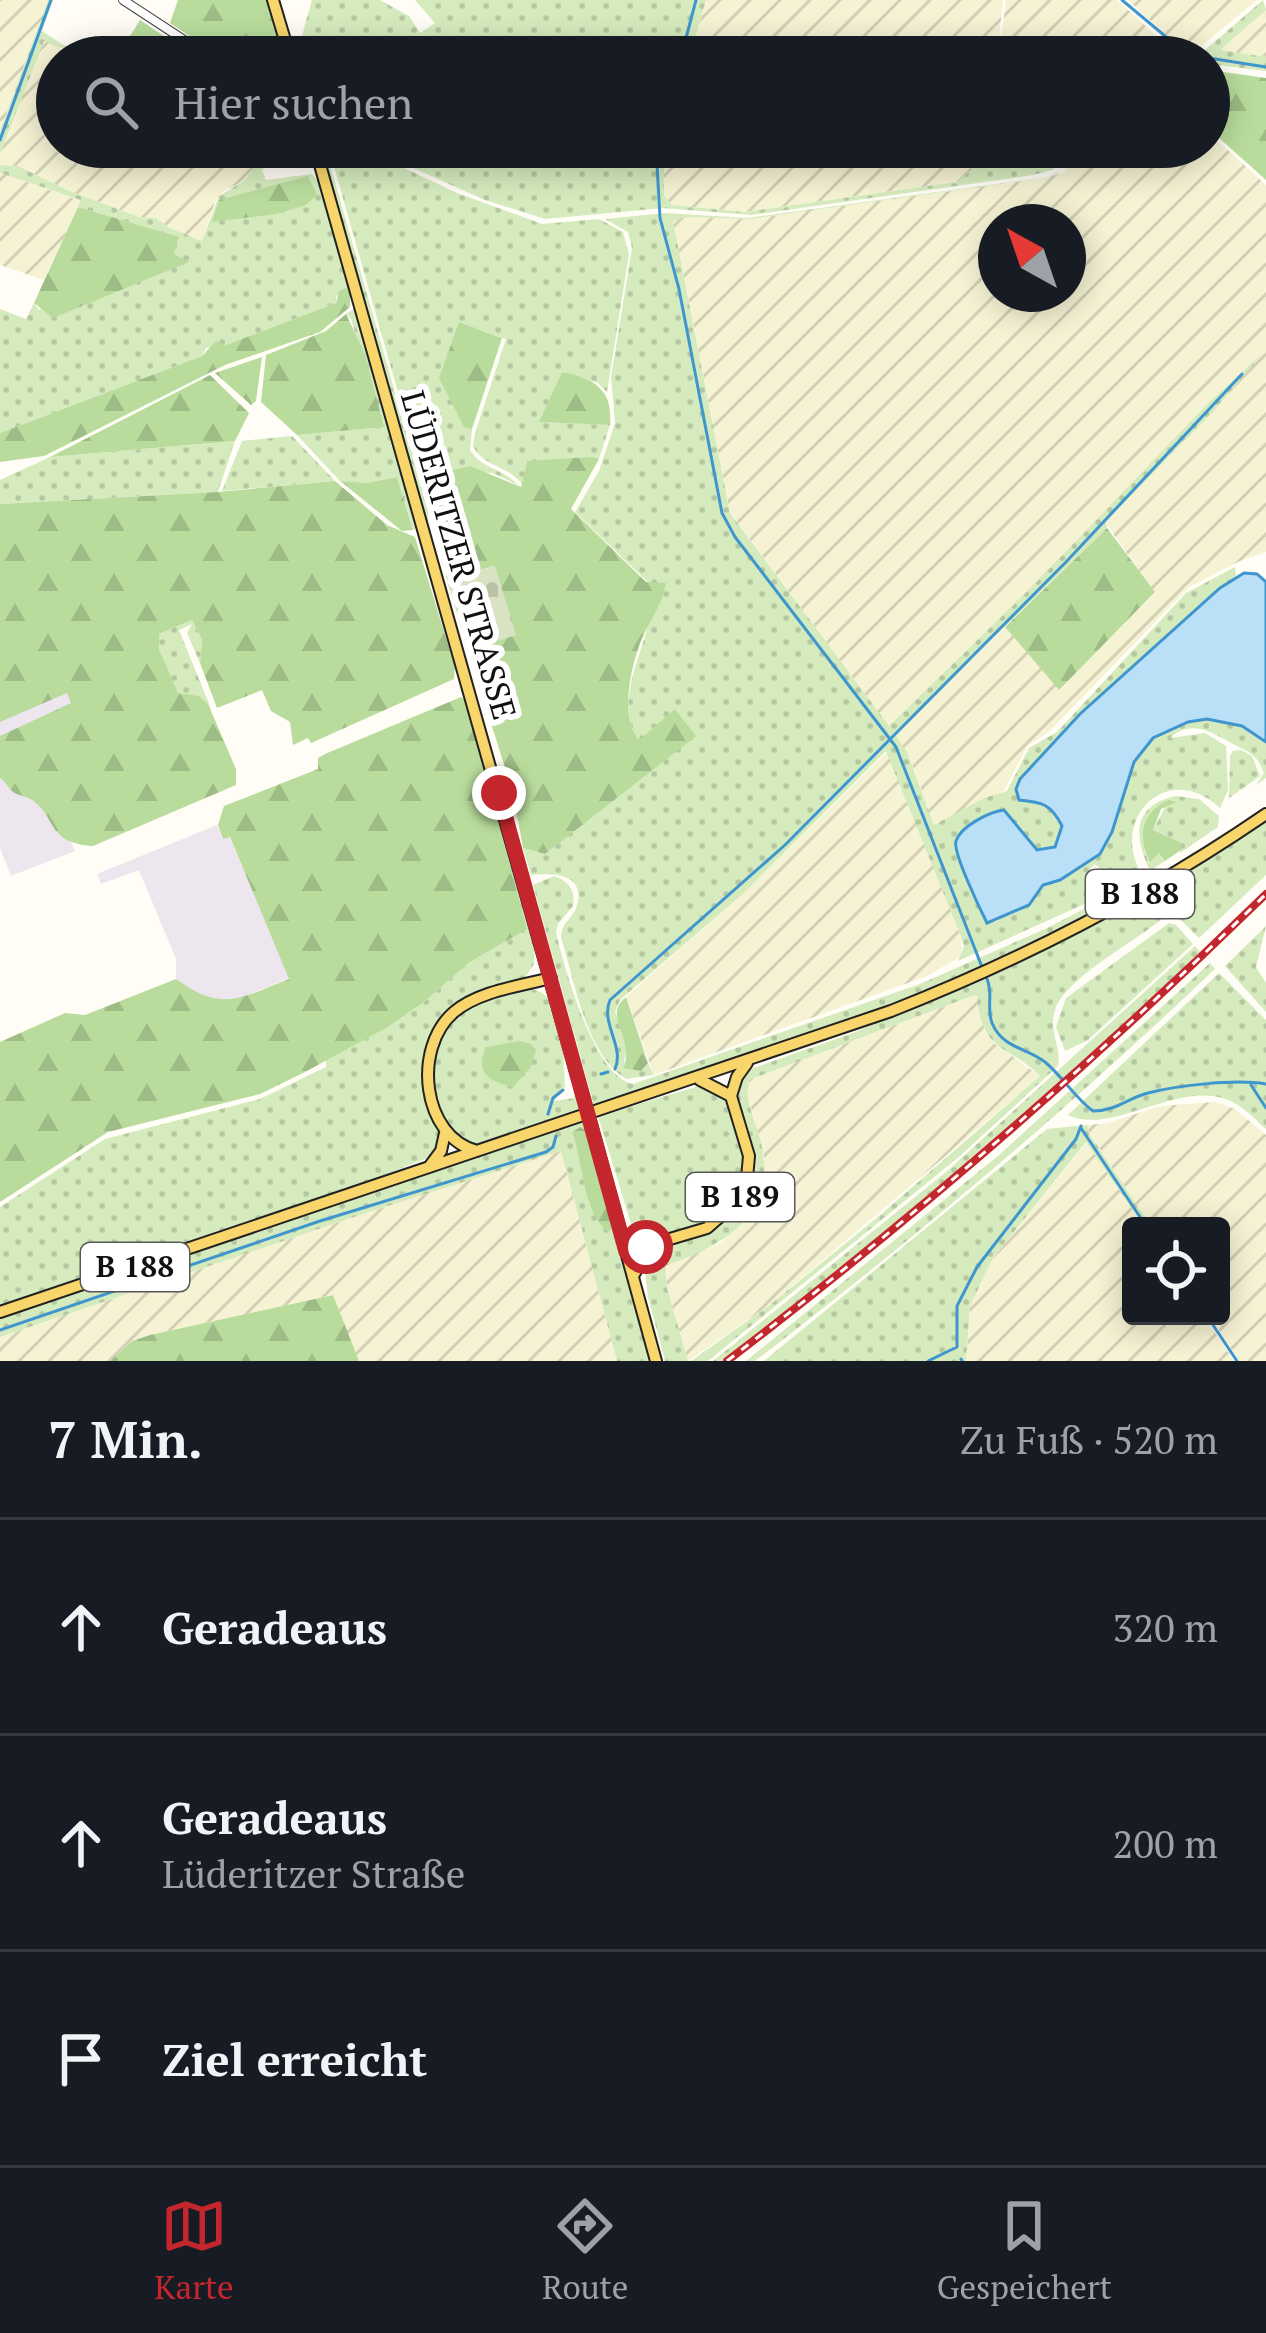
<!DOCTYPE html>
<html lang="de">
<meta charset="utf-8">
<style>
body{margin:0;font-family:"PT Serif",serif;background:#20242c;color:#f1f3f6}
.controls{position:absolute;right:36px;bottom:36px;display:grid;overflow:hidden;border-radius:12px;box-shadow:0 6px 30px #0003}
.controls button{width:108px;height:108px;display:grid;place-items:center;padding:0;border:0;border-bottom:3px solid #363941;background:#171b24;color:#f1f3f6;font:60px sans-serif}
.compass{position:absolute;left:978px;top:204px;width:108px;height:108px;border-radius:50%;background:#171b24;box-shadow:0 6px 30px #0003;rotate:320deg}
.stop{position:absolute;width:36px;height:36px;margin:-27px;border:9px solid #c4262e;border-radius:50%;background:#fff}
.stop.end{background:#c4262e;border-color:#fff;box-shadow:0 3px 12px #0008}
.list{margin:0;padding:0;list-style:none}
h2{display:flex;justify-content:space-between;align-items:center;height:156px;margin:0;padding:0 48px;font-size:51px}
h2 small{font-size:39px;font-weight:400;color:#9ea1a6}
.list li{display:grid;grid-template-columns:78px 1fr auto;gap:36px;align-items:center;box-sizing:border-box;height:216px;padding:0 48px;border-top:3px solid #363941}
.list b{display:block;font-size:45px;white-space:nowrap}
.list p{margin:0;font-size:39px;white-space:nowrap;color:#9ea1a6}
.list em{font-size:39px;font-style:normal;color:#9ea1a6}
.icon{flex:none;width:66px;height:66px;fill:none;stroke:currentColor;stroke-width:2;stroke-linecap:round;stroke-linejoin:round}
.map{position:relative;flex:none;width:1266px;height:1361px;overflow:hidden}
.search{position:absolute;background:#171b24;box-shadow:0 6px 30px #0003;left:36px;right:36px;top:36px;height:132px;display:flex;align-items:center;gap:30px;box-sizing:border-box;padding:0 42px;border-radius:66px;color:#9ea1a6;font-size:45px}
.sheet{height:804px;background:#171b24}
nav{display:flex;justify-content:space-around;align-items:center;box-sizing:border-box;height:168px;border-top:3px solid #363941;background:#171b24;font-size:33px;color:#9ea1a6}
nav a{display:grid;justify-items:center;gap:6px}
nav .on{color:#c4262e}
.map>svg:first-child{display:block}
</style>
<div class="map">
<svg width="1266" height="1361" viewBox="0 0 1266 1361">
<defs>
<pattern id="farmland-furrows" width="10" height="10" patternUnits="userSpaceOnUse" patternTransform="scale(3)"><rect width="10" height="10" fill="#f6f3d4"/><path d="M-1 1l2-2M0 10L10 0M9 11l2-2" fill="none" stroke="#d2cfb5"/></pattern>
<pattern id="green-dots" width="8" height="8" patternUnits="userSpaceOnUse" patternTransform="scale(3)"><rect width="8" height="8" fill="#d5ebbd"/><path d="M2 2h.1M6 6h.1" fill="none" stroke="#b6c8a1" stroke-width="1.8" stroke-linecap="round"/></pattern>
<pattern id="forest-firs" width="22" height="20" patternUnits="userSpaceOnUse" patternTransform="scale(3)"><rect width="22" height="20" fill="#b9dc9c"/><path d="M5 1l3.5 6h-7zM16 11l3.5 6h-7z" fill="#9ebc85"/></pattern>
<pattern id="cemetery-stones" width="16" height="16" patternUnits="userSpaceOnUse" patternTransform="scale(3)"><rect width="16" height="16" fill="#d9e3c4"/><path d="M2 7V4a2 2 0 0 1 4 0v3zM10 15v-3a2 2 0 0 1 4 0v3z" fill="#b9c2a7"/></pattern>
</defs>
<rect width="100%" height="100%" fill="#fffdf5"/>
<path fill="#eee6ef" d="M70,689L78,709L24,734L75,851L11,876L0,848V719Z
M217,825L223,838L229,836L290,978L228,1003L199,996L176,979V959L139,870L101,884L97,874Z"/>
<path fill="url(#farmland-furrows)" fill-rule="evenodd" d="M0,0H48L0,131Z
M706,0H1003L997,57H690Z
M1006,0H1117L1180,57H999Z
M1128,0H1257L1193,53L1180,47Z
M1266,10V57L1219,50Z
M45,40L76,57H57V147H271L244,181L224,191L215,202L202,241L168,227L156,218L139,217L67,190L18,166L0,165V154L32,62Z
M1209,133L1266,185V552L1240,561L1189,587L1048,733L1027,746L1004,791L934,826L914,769L894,734L1005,627L1059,689L1155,593L1105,522L1212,413L1258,358L1210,401L1057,562L889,727L730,512L673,221L684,217L749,219L1050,177L1064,171L1088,147H1209ZM996,222H1068V294H996Z
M664,147H982L972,170L957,182L745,212L672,205L664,196Z
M0,173L81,201L44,280L0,265Z
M888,751L960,934L963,955L927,976L654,1075L626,997L744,893Z
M972,996H977L985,1032L995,1044L1040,1076L771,1304L688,1361L667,1288L665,1265L721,1243L756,1204L764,1173V1156L747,1092L749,1080Z
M1215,1102L1235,1109L1266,1135V1361H1239L1210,1316H1221V1226H1151L1087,1129V1125L1108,1123L1160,1106Z
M1087,1142L1144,1226H1131V1316H1204L1234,1361H966L970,1306L993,1258Z
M561,1151L617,1361H359L332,1295L150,1335L132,1341L110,1361H0V1337L363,1214Z"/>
<path fill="url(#green-dots)" d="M48,0H53L42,31L82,57L44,41L0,154V131Z
M312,0H380L409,16L420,33L435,23L415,0H706L690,57H303L300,43Z
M1263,0L1266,10L1220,50L1266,57V71L1209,64V57H1197Z
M271,147H275L273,160L262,170L266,180L312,174L322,185L350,286L336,296V303L226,345L206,348L202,356L0,433V309L26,319L34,303L39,310L174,254L178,237L78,207L80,200L0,173V165L18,166L67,190L139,217L156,218L168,227L202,241L219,196L244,181Z
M320,147H325L428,508V524Z
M347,147H360L457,193L542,224L599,219L623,232L629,254L607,392L598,383L562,372L541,422L610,425L599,459L527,461L522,484C508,465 483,467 473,446L475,433L506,339L459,322L464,426L472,429L470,450C481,469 503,468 518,485L493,473L451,471L432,512L329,149L342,151Z
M366,147H664V196L672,205L745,212L957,182L972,170L982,147H1026L1052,167L1082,147L1052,170L1033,175L751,215L663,208L545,219L485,200Z
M1065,167L1050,177L749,219L685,217L673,221L730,513L889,726L1034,585L1210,401L1262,354L1212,413L1106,521L1107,528L894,733L907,752L934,825L984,798L1007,791L1029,748L1057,732L1186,593L1235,567L1236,576L1080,714L1020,779L1055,811L1062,826L1055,847L1037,850L1009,817L967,877L984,919L996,922L1011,910L1018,912L1029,905L1043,885L1061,880L1107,844L1134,762L1153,738L1188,722L1207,719L1242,726L1266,742V778L1256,785L1264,773C1256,750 1245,752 1226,740C1207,729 1188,721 1170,738L1205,733L1226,746L1228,790L1220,808C1168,759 1108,818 1142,875L1120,887L1095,864L1089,870L1112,886L1111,892L958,961L964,947L960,934L886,751L744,893L620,1000L615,1012L628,1044L624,1062L641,1071L648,1063L654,1075L626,1079C585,1053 575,981 561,938C561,921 573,920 577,905C586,872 550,873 531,875L523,848L545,854L639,741C614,707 640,660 648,625C651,613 650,598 651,585L575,512L599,471L615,423L611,377L632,248L628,232L605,219L665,213L747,218L1048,177Z
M355,308L419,526L413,530L397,477L367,483L340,481L297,435L383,427L351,319L346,314Z
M292,436L335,481L222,491L242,441Z
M235,441L218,492L0,504V480L50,457Z
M192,620L202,640L200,663L187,633L192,624L179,630L212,711L208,704L177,693L159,649V634Z
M1241,750L1252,756L1260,776L1229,798L1230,756L1233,751Z
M481,755L482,756L535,941L534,964L524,979L446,1014L429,1040L423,1067L425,1087L441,1137L433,1156L292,1210L0,1308V1207L105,1139L260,1099L326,1067V1060L388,1027L424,1002L470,962L526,929Z
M1175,796L1199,799L1219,816L1218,827L1180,853V842L1153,830L1169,800C1145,818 1137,830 1148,860L1159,852L1165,861L1150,871C1135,838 1130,807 1175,796Z
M1266,819V875L1199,938L1172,911L1159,887Z
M554,876C569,881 576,891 573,906L558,924L556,933C565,969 594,1077 633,1084L920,984L1047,928L1144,878L1148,885L1033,946L919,996L595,1109L533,885Z
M1152,892L1164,917C1137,941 1066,977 1055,1010C1048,1031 1062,1047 1058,1066L960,1156L708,1361H691L771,1304L879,1216L1040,1076C1008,1044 982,1054 977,996H972L749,1080C744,1097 754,1118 759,1135C781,1213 728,1244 665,1266L667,1288L688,1361H665L648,1297L644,1261C654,1247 670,1245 686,1240C728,1228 760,1196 753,1148C750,1129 741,1111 736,1093L738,1083L748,1070L853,1033L975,981Z
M1169,923L1176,925L1193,944L1088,1040L1065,1051L1056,1027L1066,998Z
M1266,926L1256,967L1266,983V1012L1225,966Z
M1195,946L1200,952C1052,1100 888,1235 721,1361H713L946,1172Z
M1210,963L1215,969C1069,1108 916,1238 755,1361H746L999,1155Z
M1219,973L1266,1020V1129C1254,1119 1244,1106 1228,1100C1178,1080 1113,1136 1068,1115Z
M530,989C566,992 563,1058 565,1086L554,1101L574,1098L575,1091L581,1113L478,1144L455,1139C432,1097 418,1041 465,1009C483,997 509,994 530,989Z
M699,1086C743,1084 753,1174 731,1203C717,1219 702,1225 682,1230C667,1235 652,1241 636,1240L598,1116Z
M583,1121L586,1130L580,1127L572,1132L609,1232L612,1227L650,1361H617L561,1151L363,1214L0,1337V1317Z
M1087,1125L1089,1133L1151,1226H1144L1086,1142L993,1258L970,1306L966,1361H764L1047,1129Z"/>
<path fill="url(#forest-firs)" d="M178,0H266L283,57H221L170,23Z
M140,20L195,57H117Z
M1209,70L1266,78V180L1209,129Z
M308,176L317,195L306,205L276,214L212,222L219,200Z
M78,207L179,237L174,254L189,262L53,318L34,303Z
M350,286V307L320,332L225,365L44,456L0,462V433L202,356L216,341L226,345L336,303L339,291Z
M346,314L365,354L384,427L297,435L261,402L266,355L326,331Z
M459,322L502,338L472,429L464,427L439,378Z
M262,357L256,401L251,405L215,373Z
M562,372C595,379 613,389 610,425L539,422Z
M210,375L249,413L235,441L50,457Z
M591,457L599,459L571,509L646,582L666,583C663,605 647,624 639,646C630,672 620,718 639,740L675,709L696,736L545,854L523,848L513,793L468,650L515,635L494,566L447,580L432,512L450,471L470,466L521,487L527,461Z
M397,477L413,530L402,531L340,481L367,483Z
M335,481L387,525L415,537L455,667L454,679L311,743L308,738L293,745L290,722L271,711L262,690L217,708L200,663L202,640L192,620L159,634V649L178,693L199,696L208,704L236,769V785L93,846C46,843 57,817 32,800C27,796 19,796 13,792C8,788 6,782 0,778V736L71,703L67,693L0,722V504L218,492Z
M1107,528L1155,592L1059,690L1005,627Z
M461,697L466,701L527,929L470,962L424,1002L388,1027L305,1072L260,1094L108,1132L0,1202V1042L65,1013L85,1015L176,979C223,1013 240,998 289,979L230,837L223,839L218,825L224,806L318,769V758L325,754Z
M1169,800L1176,802L1161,809L1153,830L1180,842L1181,850L1165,861L1159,853L1150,862C1137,838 1141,811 1169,800Z
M626,997L648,1063L641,1071L624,1068C634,1035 602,1016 626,997Z
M519,1041L531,1044L536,1050L531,1067L513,1087C488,1081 475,1073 486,1047Z
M580,1127L586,1130L612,1227L609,1232C583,1216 583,1160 572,1132Z
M333,1295L359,1361H110L132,1341L150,1335Z"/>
<path fill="url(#cemetery-stones)" d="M495,566L516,635L468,650L447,580Z"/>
<path fill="#b9e0f7" stroke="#3f96cf" stroke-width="3" d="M1244,573L1257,574L1266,582V742L1242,726L1207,719L1188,722L1153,738L1134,762L1112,832L1100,854L1060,880L1043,885L1029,905L987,923C981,911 952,851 956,841C961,826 989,812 1004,810L1037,850L1055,847L1062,826C1051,804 1042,802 1019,800L1016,789L1020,779L1080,714L1220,588Z"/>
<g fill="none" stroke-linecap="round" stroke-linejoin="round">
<path stroke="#3f96cf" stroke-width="3" d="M1122,0L1189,56
M681,57L696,0
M1209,58L1266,67
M0,140L51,0
M656,147L660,218L679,289L722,513L735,537L896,747L982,967
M986,976C994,995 986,1007 992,1023C1003,1049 1026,1047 1045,1062C1063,1077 1075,1098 1093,1111C1116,1111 1128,1098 1148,1093C1179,1085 1236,1079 1266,1084
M615,1069C625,1047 600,1023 610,1000L785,845L1066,562L1242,374
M601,1074L608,1072
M1251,1085L1266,1108
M548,1114L553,1098L563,1090
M1081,1128L1146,1226
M1207,1316L1237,1361
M0,1330L320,1221L546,1152L553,1147L556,1136
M961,1359L962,1361
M928,1361L957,1347V1306L977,1267L1076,1139L1081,1126"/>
<defs>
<path id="minor" d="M123,0L210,57"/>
<path id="major" d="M273,0L290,57
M315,147L584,1100
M700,1080L731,1096
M592,1128L656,1361
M477,1151C422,1137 412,1048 454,1012C479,991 520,986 551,978
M429,1167L441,1151L445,1133
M626,1252L707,1228L738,1201L747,1178L749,1156L731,1096L737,1077L747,1063
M633,1276L650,1246
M0,1312L891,1011C1023,959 1148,895 1266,814"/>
</defs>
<use href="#minor" stroke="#444" stroke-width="10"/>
<use href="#major" stroke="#222" stroke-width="14"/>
<use href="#minor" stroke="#fff" stroke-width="8"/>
<use href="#major" stroke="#f9d66b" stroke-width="10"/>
<defs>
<path id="rail" d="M727,1361C917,1216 1096,1060 1266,894"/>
</defs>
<use href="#rail" stroke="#c4262e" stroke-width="8"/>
<use href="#rail" stroke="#fff" stroke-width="3" stroke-dasharray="9" stroke-linecap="butt"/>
<defs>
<path id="major-bridge" d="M584,1100L592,1128"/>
</defs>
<use href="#major-bridge" stroke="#222" stroke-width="14" stroke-linecap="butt"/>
<use href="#major-bridge" stroke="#f9d66b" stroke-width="10"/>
</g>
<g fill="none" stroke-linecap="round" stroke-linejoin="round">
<path stroke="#c4262e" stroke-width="15" d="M499,793L626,1252L646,1247"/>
</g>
<g text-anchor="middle" stroke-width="12" stroke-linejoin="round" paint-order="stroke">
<g fill="#fff" stroke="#585858" stroke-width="3">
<rect x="1086" y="870" width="108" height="48" rx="9"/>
<rect x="686" y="1173" width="108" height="48" rx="9"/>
<rect x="81" y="1243" width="108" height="48" rx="9"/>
</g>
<g font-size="30" font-weight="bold" fill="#111">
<text x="1140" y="904">B 188</text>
<text x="740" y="1207">B 189</text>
<text x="135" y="1277">B 188</text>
</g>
<g font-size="33" fill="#111" stroke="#fff">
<text transform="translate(459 555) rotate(74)" y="12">LÜDERITZER STRASSE</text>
</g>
</g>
</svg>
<div class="controls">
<button><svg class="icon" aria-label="locate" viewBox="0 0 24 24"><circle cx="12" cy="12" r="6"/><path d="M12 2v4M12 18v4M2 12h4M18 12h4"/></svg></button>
</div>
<svg class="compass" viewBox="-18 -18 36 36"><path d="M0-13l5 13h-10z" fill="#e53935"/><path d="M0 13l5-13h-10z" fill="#9ea1a6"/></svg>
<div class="stop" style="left:646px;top:1247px"></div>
<div class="stop end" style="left:499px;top:793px"></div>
<div class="search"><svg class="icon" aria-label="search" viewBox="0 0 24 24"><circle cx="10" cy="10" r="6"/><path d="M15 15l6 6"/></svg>Hier suchen</div>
</div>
<section class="sheet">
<h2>7 Min.<small>Zu Fuß · 520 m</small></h2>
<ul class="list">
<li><svg class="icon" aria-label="ahead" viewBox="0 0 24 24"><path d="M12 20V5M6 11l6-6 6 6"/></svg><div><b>Geradeaus</b></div><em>320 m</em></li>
<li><svg class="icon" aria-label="ahead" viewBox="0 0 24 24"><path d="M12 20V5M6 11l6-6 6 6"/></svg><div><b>Geradeaus</b><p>Lüderitzer Straße</p></div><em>200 m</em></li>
<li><svg class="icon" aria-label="arrive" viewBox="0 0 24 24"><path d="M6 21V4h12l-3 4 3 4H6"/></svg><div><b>Ziel erreicht</b></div></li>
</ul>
</section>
<nav>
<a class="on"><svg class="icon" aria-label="map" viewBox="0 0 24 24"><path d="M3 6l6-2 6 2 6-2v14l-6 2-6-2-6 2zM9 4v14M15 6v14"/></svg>Karte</a>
<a><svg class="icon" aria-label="directions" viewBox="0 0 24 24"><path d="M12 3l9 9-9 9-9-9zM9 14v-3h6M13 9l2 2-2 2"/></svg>Route</a>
<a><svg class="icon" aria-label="saved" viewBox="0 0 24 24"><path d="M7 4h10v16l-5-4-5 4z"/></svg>Gespeichert</a>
</nav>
